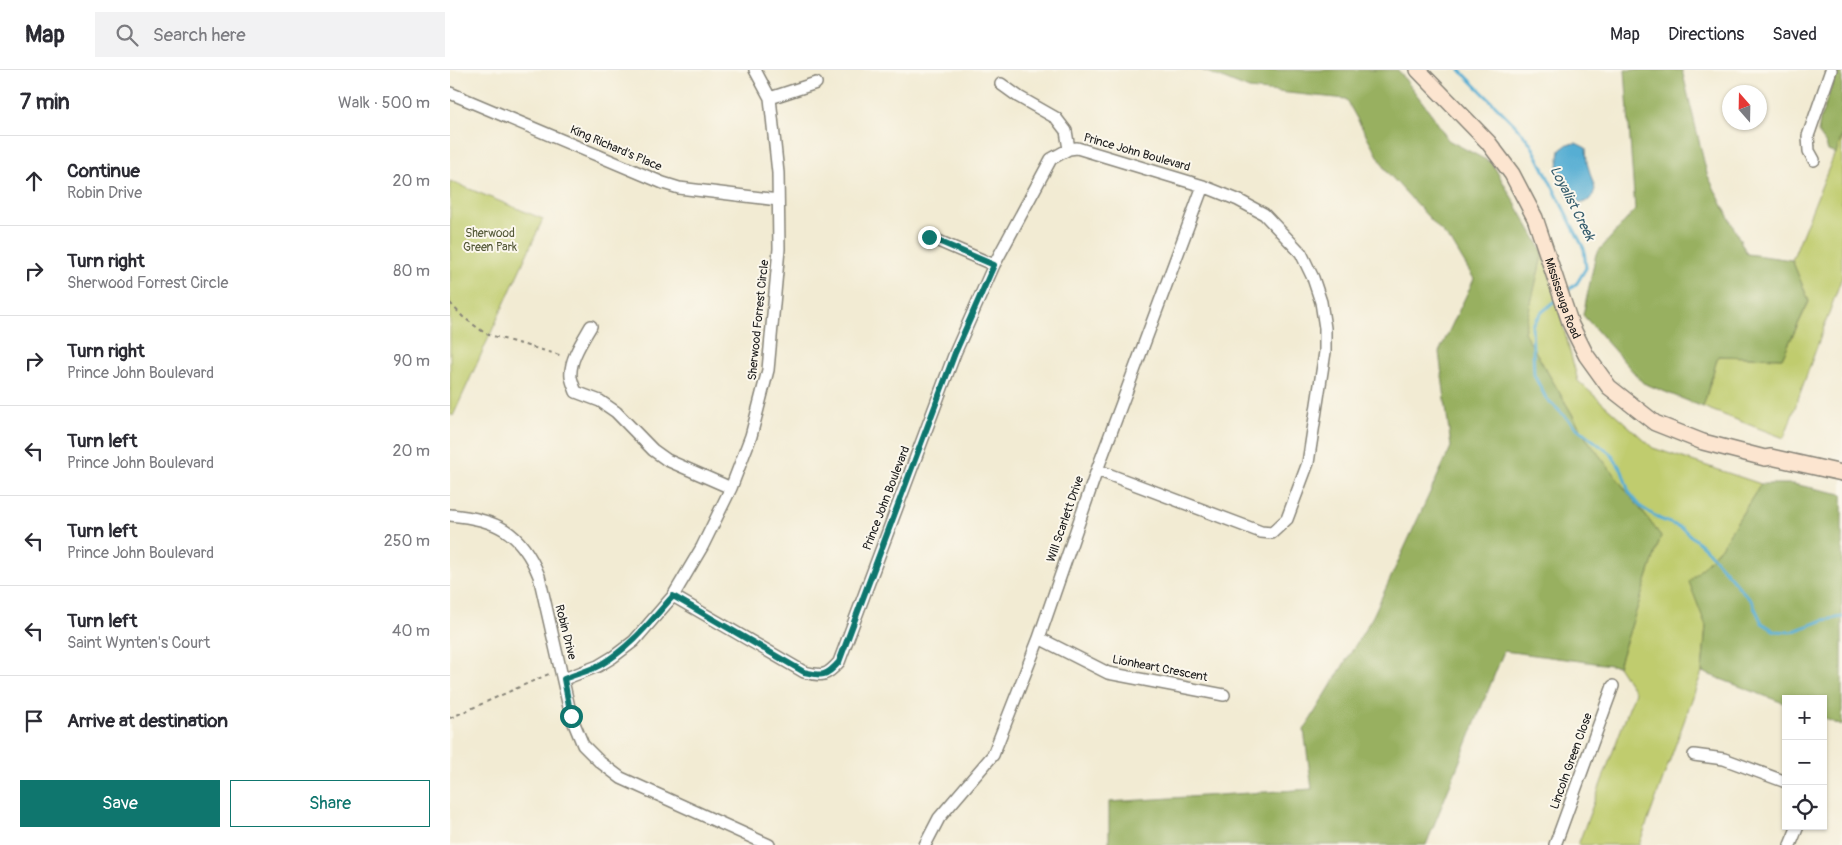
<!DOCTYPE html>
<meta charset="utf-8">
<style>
body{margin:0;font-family:Pangolin,sans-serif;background:#f2f2f3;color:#2b2b33}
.controls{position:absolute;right:15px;bottom:15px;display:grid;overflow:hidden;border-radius:0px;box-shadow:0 1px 4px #0004}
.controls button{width:45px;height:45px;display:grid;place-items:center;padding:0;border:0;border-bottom:1px solid #e1e1e2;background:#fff;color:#2b2b33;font:25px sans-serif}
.compass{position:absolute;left:1272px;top:15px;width:45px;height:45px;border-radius:50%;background:#fff;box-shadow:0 1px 4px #0004;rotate:340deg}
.stop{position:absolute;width:15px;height:15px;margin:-11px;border:4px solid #0f766e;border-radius:50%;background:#fff}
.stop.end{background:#0f766e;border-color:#fff;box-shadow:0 1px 5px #0008}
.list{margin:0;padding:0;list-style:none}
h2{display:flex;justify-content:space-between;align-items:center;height:65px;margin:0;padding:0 20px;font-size:21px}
h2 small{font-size:16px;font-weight:400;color:#7c7c81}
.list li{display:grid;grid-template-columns:32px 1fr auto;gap:15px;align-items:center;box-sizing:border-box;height:90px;padding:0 20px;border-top:1px solid #e1e1e2}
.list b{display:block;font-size:19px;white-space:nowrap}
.list p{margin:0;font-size:16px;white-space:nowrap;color:#7c7c81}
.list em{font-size:16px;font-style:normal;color:#7c7c81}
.actions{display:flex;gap:10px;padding:15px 20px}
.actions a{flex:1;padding:11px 0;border:1px solid #0f766e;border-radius:0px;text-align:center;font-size:18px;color:#0f766e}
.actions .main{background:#0f766e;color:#fff}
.icon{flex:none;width:28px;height:28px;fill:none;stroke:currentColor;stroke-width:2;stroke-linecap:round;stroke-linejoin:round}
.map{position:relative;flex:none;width:1392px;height:775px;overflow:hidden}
header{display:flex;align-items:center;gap:30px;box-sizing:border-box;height:70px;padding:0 25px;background:#fff;border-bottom:1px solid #e1e1e2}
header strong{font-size:24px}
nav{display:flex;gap:28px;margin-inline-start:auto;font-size:18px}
.search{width:350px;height:45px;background:#f2f2f3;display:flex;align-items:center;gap:12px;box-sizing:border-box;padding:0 18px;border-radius:0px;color:#7c7c81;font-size:19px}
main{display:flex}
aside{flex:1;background:#fff}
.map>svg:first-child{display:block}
</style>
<header>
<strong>Map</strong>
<div class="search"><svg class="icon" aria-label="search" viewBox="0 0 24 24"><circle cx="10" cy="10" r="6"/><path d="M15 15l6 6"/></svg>Search here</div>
<nav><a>Map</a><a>Directions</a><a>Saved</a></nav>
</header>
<main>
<aside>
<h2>7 min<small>Walk · 500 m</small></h2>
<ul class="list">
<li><svg class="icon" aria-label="ahead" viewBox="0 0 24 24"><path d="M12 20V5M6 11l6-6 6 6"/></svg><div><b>Continue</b><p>Robin Drive</p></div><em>20 m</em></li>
<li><svg class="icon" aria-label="right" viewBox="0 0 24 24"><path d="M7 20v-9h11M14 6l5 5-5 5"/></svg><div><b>Turn right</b><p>Sherwood Forrest Circle</p></div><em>80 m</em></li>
<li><svg class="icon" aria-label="right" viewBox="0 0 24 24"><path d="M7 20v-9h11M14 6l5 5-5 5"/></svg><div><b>Turn right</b><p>Prince John Boulevard</p></div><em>90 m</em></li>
<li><svg class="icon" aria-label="left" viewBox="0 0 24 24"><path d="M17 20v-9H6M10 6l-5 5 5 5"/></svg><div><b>Turn left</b><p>Prince John Boulevard</p></div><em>20 m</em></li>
<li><svg class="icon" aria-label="left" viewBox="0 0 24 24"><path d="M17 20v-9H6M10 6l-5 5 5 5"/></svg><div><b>Turn left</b><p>Prince John Boulevard</p></div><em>250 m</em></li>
<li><svg class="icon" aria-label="left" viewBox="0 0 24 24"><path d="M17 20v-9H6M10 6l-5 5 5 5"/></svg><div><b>Turn left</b><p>Saint Wynten's Court</p></div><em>40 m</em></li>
<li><svg class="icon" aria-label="arrive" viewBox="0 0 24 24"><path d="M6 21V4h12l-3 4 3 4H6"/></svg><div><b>Arrive at destination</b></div></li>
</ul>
<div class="actions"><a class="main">Save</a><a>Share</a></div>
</aside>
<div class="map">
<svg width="1392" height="775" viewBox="0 0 1392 775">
<rect width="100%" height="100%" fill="#fbf7ec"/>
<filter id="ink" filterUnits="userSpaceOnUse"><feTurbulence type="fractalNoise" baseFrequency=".02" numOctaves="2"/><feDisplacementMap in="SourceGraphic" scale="10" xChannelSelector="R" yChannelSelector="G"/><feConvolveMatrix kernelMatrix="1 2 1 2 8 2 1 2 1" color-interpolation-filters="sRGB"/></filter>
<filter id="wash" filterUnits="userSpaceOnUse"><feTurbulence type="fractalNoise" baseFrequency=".0096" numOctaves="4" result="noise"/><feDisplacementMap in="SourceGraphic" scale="20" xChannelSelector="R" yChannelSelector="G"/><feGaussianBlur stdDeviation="1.12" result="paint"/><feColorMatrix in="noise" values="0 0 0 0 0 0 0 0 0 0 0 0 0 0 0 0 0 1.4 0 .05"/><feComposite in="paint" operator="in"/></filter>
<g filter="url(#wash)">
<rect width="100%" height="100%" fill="#f2ebd3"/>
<path fill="#c0cc6e" stroke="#6e7445" d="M1392,65V207L1334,368L1253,337L1268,286L1332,288L1359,232L1342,190Z
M0,111L93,149L3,346L0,344Z
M1093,182L1128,311L1203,378L1311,414L1271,477L1240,512L1256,555L1252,602L1189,775H1128L1185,622L1168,596L1211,466L1136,368L1074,262Z"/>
<path fill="#98b061" stroke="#5a663e" d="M752,0H948L983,46L998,70L1042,93L1093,182L1074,262L1136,368L1211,466L1168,596L1054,581L976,775H659V732L862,719L854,660L923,546L1001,377L989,282L1024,209L1003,174L937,102L896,29L799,19Z
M1175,0H1232L1257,104L1297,184L1342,190L1359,231L1332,288L1268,286L1253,337L1193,313L1133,245L1146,184L1185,140Z
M1387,0H1392V65L1386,84L1378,81L1376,74L1368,63L1370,50Z
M1311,414H1343L1392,424V656L1373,648V629H1336V634L1252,602L1256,556L1239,512L1271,477Z"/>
<path fill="#57aed3" stroke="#3a6578" d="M1126,73L1136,78L1137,93L1145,119L1143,125L1139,130L1133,133L1124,131L1118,127L1108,96L1110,80L1118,74Z"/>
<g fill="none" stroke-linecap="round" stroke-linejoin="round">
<path stroke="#57aed3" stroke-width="3" d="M1010,0L1066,56L1081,74L1134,179L1136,198L1127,213L1115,223
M1108,229L1092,242L1082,255L1084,305L1096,328L1127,358L1161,384L1172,401L1179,422L1191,437L1210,449L1232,458L1258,481L1302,532L1312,553L1325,561L1341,562L1374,550L1392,547"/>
</g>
</g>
<g filter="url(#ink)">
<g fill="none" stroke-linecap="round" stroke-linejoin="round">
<defs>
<path id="minor" d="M551,14L569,27L606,48L616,61L619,79
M0,23L213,113L229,118L328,130
M320,28L366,13
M1364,90L1359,81L1358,66L1381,0
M479,167L544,195
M141,256C133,270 119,290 121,307C122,312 124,317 126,322L150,331L166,342L203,380L217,390L281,418
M0,445C46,449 71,461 89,506L121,646L133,675L150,692L171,708L319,775
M223,526L354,602C372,606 376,607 389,592L505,283L544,195L601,89L619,79L627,78L753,116L788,130L814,144L851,183L863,208L871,232L875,258V282L858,393L837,449L822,463L811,462L647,400
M589,568L658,603L774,625
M114,609L148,596L163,587L184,571L223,526L252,477L281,418L301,366L318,300L329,179L328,103L320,28L305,0
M1244,685L1274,689L1336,712
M475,775L489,748L543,685L589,568L647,400L753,116
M1105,775L1163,616
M1340,775L1348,756"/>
<g id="secondary">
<path id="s1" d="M968,0L1038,72L1062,104L1085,148L1121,255L1136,285L1159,317L1205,353L1253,372L1315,388L1321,387L1392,403"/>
</g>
</defs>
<use href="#minor" stroke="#878478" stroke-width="14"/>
<use href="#secondary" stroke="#878478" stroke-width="18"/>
<path stroke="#878478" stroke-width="2" stroke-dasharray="4 4" stroke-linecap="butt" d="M0,233L13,247L36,264L113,286
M0,648L101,603"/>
<use href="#minor" stroke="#fff" stroke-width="11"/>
<use href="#secondary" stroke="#fce5d0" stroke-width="15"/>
</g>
</g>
<g fill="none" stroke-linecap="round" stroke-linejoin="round" filter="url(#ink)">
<path stroke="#0f766e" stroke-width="6" d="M121,646L114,609C126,604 139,601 150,595C180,578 201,551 223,526L354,602C372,606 376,607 389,592L505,283L544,195L479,167"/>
</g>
<g text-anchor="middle" stroke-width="4" stroke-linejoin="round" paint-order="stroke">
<g font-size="12" fill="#1c1c1c" stroke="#fbf7ec">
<text transform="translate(166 78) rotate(23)" y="4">King Richard's Place</text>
<text transform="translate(687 82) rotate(16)" y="4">Prince John Boulevard</text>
<text dy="4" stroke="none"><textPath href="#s1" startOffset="275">Mississauga Road</textPath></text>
<text transform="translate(308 250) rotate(-84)" y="4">Sherwood Forrest Circle</text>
<text transform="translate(436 428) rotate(-69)" y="4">Prince John Boulevard</text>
<text transform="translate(615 449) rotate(-71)" y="4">Will Scarlett Drive</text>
<text transform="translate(116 562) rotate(76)" y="4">Robin Drive</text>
<text transform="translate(710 598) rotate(11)" y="4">Lionheart Crescent</text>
<text transform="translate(1121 691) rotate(-70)" y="4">Lincoln Green Close</text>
</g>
<g font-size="12" fill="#555a39" stroke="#fbf7ec">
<text x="40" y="167">Sherwood<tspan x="40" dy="14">Green Park</tspan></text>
</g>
<g font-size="14" font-style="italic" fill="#375e6e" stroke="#fbf7ec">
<text transform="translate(1123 133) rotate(63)" y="5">Loyalist Creek</text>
</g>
</g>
</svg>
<div class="controls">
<button>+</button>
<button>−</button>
<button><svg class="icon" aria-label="locate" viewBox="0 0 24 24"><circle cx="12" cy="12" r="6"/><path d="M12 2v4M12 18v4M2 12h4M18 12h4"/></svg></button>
</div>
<svg class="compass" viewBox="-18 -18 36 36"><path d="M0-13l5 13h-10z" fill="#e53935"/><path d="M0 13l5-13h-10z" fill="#7c7c81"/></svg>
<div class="stop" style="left:121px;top:646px"></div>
<div class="stop end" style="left:479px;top:167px"></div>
</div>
</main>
